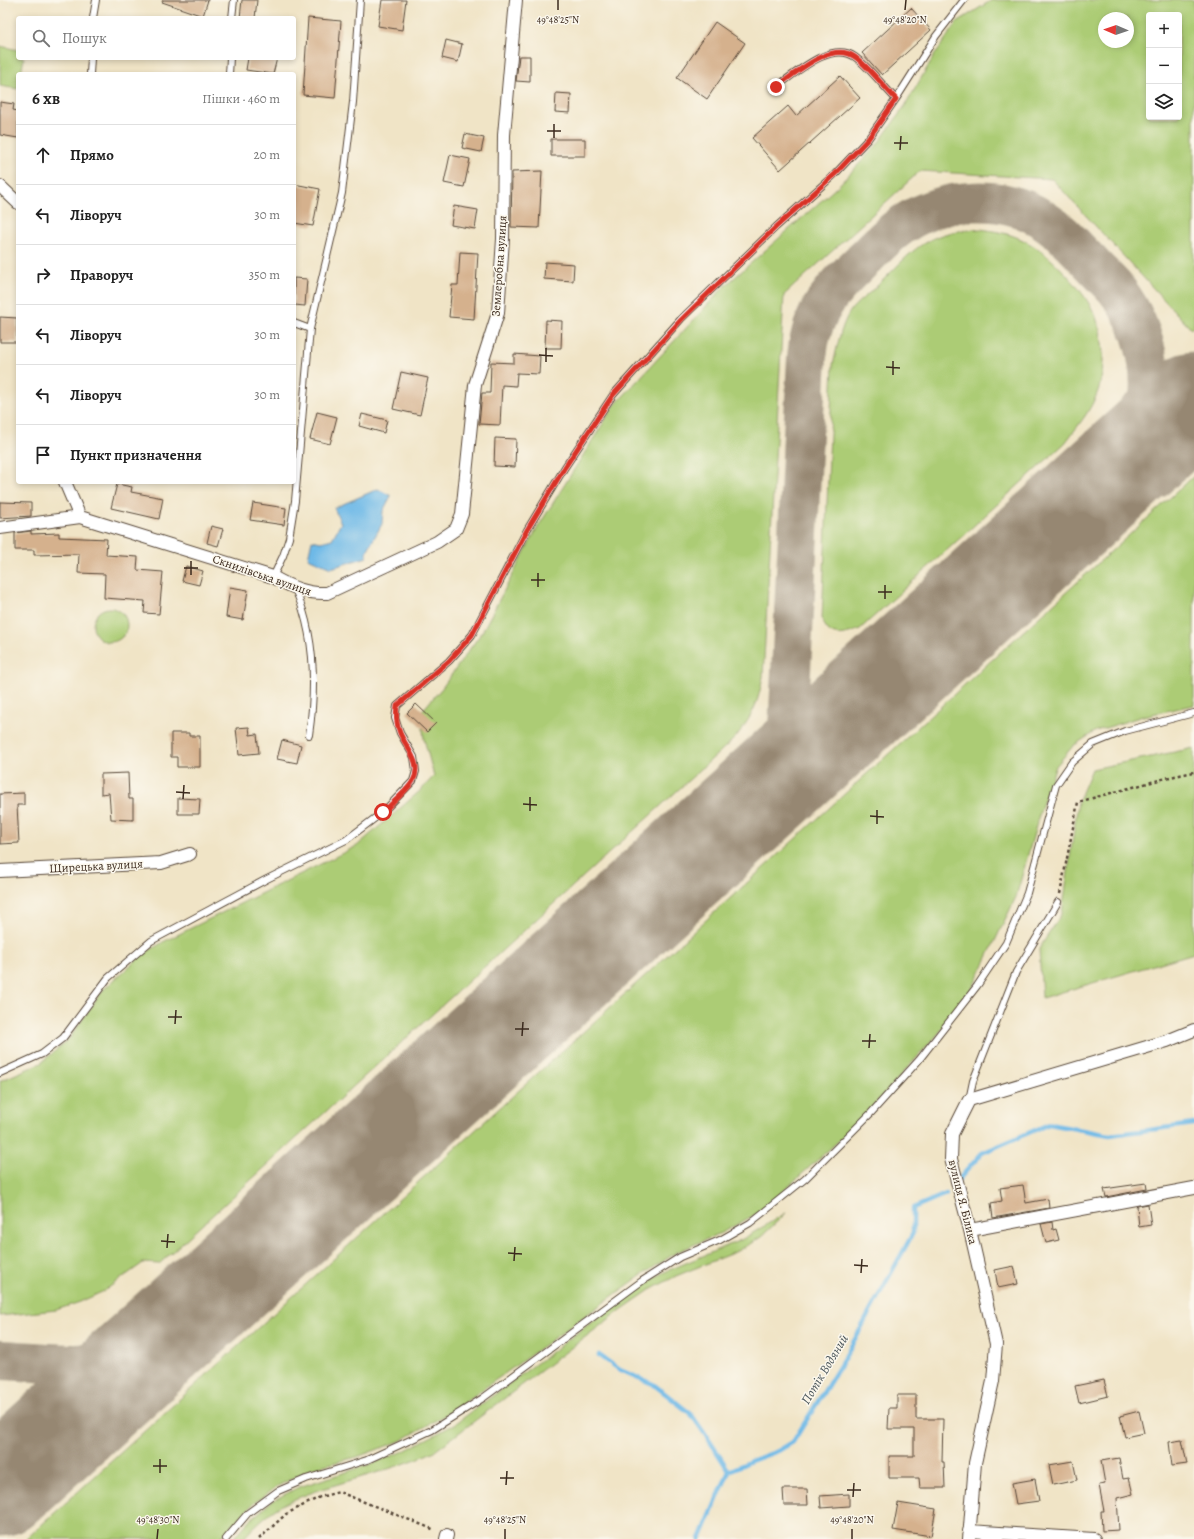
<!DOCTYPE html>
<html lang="uk">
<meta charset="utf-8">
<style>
body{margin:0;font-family:Alegreya,serif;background:#f6f6f6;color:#222}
.controls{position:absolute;right:12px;top:12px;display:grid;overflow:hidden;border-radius:4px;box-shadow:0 2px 6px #0003}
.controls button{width:36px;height:36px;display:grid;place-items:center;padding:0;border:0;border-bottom:1px solid #e0e0e0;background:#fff;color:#222;font:20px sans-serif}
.compass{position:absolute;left:1098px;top:12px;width:36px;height:36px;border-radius:50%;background:#fff;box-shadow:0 2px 6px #0003;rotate:272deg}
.stop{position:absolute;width:12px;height:12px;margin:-9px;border:3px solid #d93025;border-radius:50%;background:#fff}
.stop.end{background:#d93025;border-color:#fff;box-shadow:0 1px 4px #0008}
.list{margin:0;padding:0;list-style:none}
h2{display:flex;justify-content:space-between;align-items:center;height:52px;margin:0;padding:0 16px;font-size:17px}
h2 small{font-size:13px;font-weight:400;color:#767676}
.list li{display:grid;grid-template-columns:26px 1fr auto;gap:12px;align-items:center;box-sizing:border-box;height:60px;padding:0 16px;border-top:1px solid #e0e0e0}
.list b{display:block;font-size:15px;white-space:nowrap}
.list em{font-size:13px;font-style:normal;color:#767676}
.icon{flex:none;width:22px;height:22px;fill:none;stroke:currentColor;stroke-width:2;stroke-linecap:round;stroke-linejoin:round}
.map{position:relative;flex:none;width:1194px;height:1539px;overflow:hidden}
.search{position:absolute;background:#fff;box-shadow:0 2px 6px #0003;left:16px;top:16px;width:280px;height:44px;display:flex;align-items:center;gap:10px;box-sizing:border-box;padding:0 14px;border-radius:4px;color:#767676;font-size:15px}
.panel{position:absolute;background:#fff;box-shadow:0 2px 6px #0003;left:16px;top:72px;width:280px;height:412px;border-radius:4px}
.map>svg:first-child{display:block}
</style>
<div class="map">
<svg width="1194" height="1539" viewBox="0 0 1194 1539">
<rect width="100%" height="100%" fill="#fbf7ec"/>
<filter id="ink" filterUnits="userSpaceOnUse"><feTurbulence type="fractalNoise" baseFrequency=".025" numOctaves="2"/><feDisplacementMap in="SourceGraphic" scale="8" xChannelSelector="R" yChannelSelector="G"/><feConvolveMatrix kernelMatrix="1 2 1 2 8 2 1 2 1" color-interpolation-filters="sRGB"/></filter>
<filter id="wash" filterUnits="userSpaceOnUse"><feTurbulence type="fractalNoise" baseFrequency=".012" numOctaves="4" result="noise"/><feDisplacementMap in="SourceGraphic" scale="16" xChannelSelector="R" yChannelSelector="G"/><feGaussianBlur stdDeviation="0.9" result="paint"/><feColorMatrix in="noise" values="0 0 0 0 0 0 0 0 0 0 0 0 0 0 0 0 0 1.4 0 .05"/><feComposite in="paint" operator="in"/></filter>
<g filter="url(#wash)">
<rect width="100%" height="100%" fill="#f0e4c6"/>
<path fill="#accc74" stroke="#747b49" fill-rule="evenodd" d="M992,0H1194V326L1191,329L1052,179L920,171L784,295L763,677C757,706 753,715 735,738L159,1264L143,1263L104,1291L80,1302L56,1310L0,1316V1081L41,1063L69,1039L103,990L142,955L163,942L357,846L421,790L434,776L424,739L421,712L442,688L482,632L538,527L614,406L725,286L838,186L877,145L905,106L934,56L957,22ZM1149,15H1179V117H1149ZM1104,18H1128V42H1104Z
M0,46L18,50V58H24L21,74H18V89L0,86Z
M980,229C994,231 1008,233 1021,239C1048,251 1085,290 1096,317C1103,336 1105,360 1101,380C1096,405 1080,423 1065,443L860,629C843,636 828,640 822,618L833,365C837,348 840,329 849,313C855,303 869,294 877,286C914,250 925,231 980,229Z
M1194,476V705L1143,716L1096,731L1073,746L1056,766L1042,805L1016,897L971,991L939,1033L855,1126L760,1212L721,1233L677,1252L639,1277L454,1410L400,1441L357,1457L312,1468L276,1487L254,1503L219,1539H26Z
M93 625a17 17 0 1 1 34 0a17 17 0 1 1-34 0Z
M1194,748V953L1042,998L1039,949L1062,913L1078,802L1092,769Z
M786,1213L761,1237L740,1250L676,1276L650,1290L621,1310L435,1451C389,1473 337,1481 290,1501C272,1509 256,1524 243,1539H233L249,1521L272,1501L299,1487L368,1465L402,1452L455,1424L624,1298L662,1273L741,1240Z"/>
<path fill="#6eb9e7" stroke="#547282" d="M378,489L391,496L383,511L382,524L367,551V557L331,568L308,558L312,540L321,542L332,539L341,523L334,508Z"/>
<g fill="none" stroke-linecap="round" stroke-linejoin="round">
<path stroke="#6eb9e7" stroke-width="4.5" d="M959,1179L982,1153L1049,1124L1110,1135L1194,1124
M599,1355L620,1370L653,1384L691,1414L709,1440L729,1471
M700,1539L729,1471L751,1461L778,1451L793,1442L844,1359L913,1233V1208L946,1194"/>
<path stroke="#968772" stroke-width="40" d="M732,821C761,792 781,772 788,730L807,357C811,311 832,290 863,260C876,247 889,233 905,223C945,197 1004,193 1044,220C1062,231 1075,247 1090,262C1098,271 1108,280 1116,289C1150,332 1161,394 1136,445C1131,455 1121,465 1114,475
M0,1360C36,1361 83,1369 117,1359C138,1352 156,1340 174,1328"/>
<path stroke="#968772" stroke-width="101" d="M0,1486L1194,402"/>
</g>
<g id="blocks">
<path fill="#d5b18d" d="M163,0H208L203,16L162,2Z
M242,0H257L255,18H240Z
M382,0H406L402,30L378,26Z
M911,8L931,30L882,75L862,53Z
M308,18L341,21L335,98L303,95Z
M715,22L745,43L707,99L677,78Z
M446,40L462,44L458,62L442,58Z
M519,56H530V82L516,81Z
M248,58H277L273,74L246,70Z
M840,76L860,98L780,170L752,138L788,106L796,116Z
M556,93L571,94L570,113L555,112Z
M0,102L14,104L13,110L18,111V138L0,135Z
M465,134L484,138L481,152L462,148Z
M551,139H585V156H551Z
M450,155L470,159L464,187L444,183Z
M542,171L539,228L511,227L512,172Z
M294,184L320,189L313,226L294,223Z
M454,206L478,210L475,229L451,225Z
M460,252L478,253L474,319L449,317L452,285H458Z
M545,262L574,264L573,281L544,279Z
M294,278L307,279L305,306L294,305Z
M0,317L17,318V342H0Z
M546,320L562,321L561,348H545Z
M514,354L540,356L539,374L517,373L516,386L502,385L500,425L479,424L482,393H490L491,362L514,363Z
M401,372L428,378L420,415L393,409Z
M317,412L337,417L330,444L310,439Z
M362,414L387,420L384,433L359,426Z
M495,438L516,439L515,467L494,466Z
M117,484L132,487L131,492L163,498L159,519L111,508Z
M0,502L31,503V516L0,518Z
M253,503L286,508L284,525L250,520Z
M211,526L223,529L218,546L207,543Z
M31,531V534L59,533V537L107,539L106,555L138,557L137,570L163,572L159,614L144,613L145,601L104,598L105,574L78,573L79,554L34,555V550H15V533Z
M186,566L203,571L199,585L182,581Z
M230,587L248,590L243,620L226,617Z
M416,704L436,723L427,732L407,713Z
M249,727L250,735L257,734L259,753L239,755L236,728Z
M171,733H189V736H200V767H177V757H171Z
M282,740L301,745L297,763L277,759Z
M128,773L129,799H133V820L111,819L109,793L101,794V774Z
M24,793V805H17L19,843L0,844V794Z
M178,798L200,799L199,814H178Z
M1146,1183L1147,1189L1106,1197L1104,1189Z
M1023,1185L1026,1203L1048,1199L1049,1208L993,1218L991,1203L1002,1201L1000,1188Z
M1148,1204L1151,1225L1139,1227L1137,1206Z
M1052,1222L1053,1230L1056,1229L1059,1240L1046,1243L1041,1224Z
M1014,1266L1018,1284L998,1288L995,1270Z
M1104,1380L1108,1396L1079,1403L1075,1386Z
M897,1395H916V1419H943L942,1462H944L945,1488H920L919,1478H889V1456H914V1429H888L889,1408H897Z
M1139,1411L1144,1433L1125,1437L1120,1416Z
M1182,1440L1187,1464L1172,1466L1169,1442Z
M1119,1458L1123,1479L1129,1478L1133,1494L1117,1498L1119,1530L1102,1531L1101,1511H1104L1099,1485L1105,1484L1101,1461Z
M1073,1461L1077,1480L1053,1485L1049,1465Z
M1035,1479L1039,1501L1016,1504L1012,1483Z
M783,1489H807L808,1505H784Z
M849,1494V1506L821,1508L820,1496Z
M898,1503L936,1509L931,1536L893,1530Z"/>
</g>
</g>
<g filter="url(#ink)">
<use href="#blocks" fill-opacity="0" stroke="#564637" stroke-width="1"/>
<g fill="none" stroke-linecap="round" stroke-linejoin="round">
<defs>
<path id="service" d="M93,18L96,0
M232,18L234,0
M90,74L91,58
M229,74L230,58
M776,87C795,74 831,40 855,57C869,67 883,86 896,99
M294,323L310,329
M273,577L283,556L289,538L295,501L310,329L342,193L353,102L360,0
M295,589C315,634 316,687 309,735
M0,1073L42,1054L63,1038L108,978L151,941L267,879L346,840L383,812L413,781L416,771L414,757L400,733L395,718L397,706L449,661L472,635L527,530L565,467L613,395L681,319L776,227L835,174L868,139L896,99L936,36L964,0
M969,1100L973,1081L1016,972L1058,902
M226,1539L248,1513L278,1491L306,1479L367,1460L432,1430L483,1398L642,1281L680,1257L720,1240L750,1223L805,1179L871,1113L919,1060L977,986L1006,943L1027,893L1056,785L1072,762L1093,744L1125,731L1194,713"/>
<path id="minor" d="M0,186L18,203
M65,482L80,517L273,577C291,587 306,594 327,593L437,542L456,529L462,514L475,385L498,313L503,239L504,135L516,0
M0,528L80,517
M0,871L161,863L190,854
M970,1230L1194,1188
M969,1531L1094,1539
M446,1539L447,1535
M969,1539L975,1463L993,1381L996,1344L970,1230L951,1159L952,1134L969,1100L1167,1041L1194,1030"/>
</defs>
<use href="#service" stroke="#564637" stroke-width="8"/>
<use href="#minor" stroke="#564637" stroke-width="14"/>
<path stroke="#564637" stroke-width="2.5" stroke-dasharray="3 3" stroke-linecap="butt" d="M1060,894L1078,802L1170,777L1194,772
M259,1539L286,1514L320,1497L339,1492L435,1530"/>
<use href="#service" stroke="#fff" stroke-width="6"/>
<use href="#minor" stroke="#fff" stroke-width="12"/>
</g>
</g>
<g fill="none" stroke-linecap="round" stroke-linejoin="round" filter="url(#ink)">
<path stroke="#d93025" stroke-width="5" d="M383,812C393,802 406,792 413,781C423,763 406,748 400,733C396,723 396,716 397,706L449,661L472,635L527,530L565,467L613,395L681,320L776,227L835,174L868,139L896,99C883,86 869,67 855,57C831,40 795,74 776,87"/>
</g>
<path fill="none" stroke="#3b2a1e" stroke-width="1.5" d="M558,10V0M905,10L906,0M547,131H561M554,138V124M894,143H908M900,150L901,136M539,355L553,356M546,362V348M886,367L900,368M893,375V361M184,568H198M191,575V561M531,580H545M538,587V573M878,592H892M885,599V585M176,792L190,793M183,799L184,785M523,804L537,805M530,811V797M870,816L884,817M877,824V810M168,1017H182M175,1024L176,1010M515,1029H529M522,1036L523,1022M862,1041H876M869,1048L870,1034M161,1241L175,1242M167,1248L168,1234M508,1253L522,1254M514,1261L515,1247M854,1265L868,1266M861,1273L862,1259M153,1466H167M160,1473V1459M500,1478H514M506,1485L507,1471M847,1490H861M853,1497L854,1483M157,1539L158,1529M505,1539V1529M852,1539V1529"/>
<g text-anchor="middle" stroke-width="3" stroke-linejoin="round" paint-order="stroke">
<g font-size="12" fill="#3b2a1e" stroke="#fbf7ec">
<text transform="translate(499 266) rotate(-86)" y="4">Землеробна вулиця</text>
<text transform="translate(262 575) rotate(19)" y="4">Скнилівська вулиця</text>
<text transform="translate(96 866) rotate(-3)" y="4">Щирецька вулиця</text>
<text transform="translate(963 1202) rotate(76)" y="4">вулиця Я. Білика</text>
</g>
<g font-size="13" font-style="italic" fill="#4a555a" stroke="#fbf7ec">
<text transform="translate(824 1369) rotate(-59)" y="5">Потік Водяний</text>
</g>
</g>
<g font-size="10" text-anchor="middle" fill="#3b2a1e" stroke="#fbf7ec" stroke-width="3" stroke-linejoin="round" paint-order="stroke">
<text x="558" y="23">49°48'25"N</text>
<text x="905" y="23">49°48'20"N</text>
<text x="158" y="1523">49°48'30"N</text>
<text x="505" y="1523">49°48'25"N</text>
<text x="852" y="1523">49°48'20"N</text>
</g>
</svg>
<div class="controls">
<button>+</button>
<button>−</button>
<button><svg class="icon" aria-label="layers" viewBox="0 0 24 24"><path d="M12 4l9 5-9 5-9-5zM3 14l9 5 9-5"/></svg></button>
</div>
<svg class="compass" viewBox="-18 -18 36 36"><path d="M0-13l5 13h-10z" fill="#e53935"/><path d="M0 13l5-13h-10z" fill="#767676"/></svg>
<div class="stop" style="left:383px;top:812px"></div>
<div class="stop end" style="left:776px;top:87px"></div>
<div class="search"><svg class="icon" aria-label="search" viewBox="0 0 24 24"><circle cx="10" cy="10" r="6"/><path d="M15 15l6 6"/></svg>Пошук</div>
<section class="panel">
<h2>6 хв<small>Пішки · 460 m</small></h2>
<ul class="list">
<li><svg class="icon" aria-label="ahead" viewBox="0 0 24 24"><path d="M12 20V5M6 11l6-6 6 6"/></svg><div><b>Прямо</b></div><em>20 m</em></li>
<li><svg class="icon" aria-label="left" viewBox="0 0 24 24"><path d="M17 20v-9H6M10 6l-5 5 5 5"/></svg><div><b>Ліворуч</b></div><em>30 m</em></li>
<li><svg class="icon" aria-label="right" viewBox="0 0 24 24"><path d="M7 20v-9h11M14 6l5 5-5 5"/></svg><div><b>Праворуч</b></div><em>350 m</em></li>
<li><svg class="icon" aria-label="left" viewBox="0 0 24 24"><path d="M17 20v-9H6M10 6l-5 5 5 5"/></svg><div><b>Ліворуч</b></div><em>30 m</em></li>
<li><svg class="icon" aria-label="left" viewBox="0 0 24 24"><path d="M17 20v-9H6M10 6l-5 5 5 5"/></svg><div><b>Ліворуч</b></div><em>30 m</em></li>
<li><svg class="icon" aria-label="arrive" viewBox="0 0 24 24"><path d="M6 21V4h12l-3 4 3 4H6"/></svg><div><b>Пункт призначення</b></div></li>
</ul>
</section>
</div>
